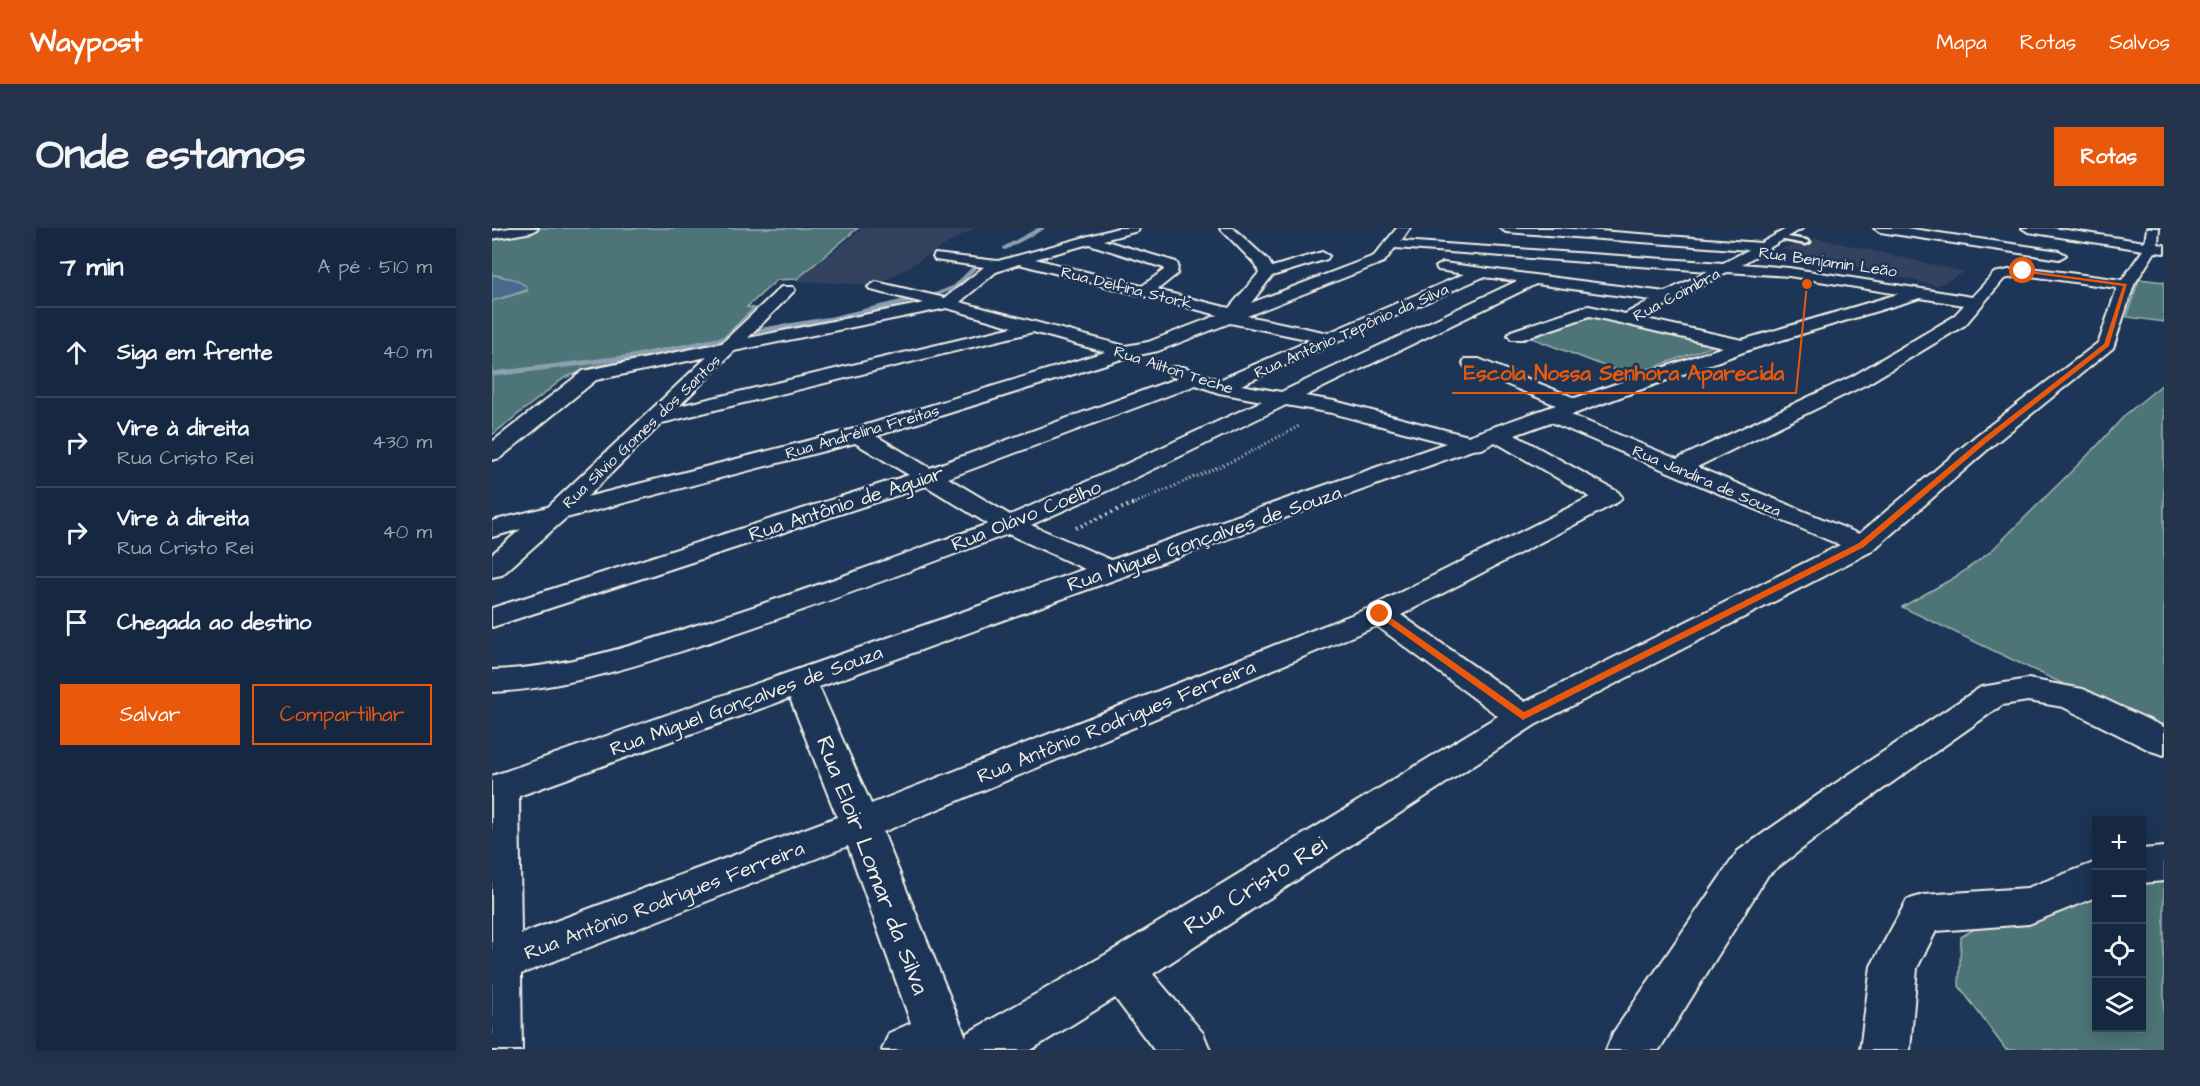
<!DOCTYPE html>
<html lang="pt">
<meta charset="utf-8">
<style>
body{margin:0;font-family:"Architects Daughter",sans-serif;background:#23344c;color:#f1f3f6}
.controls{position:absolute;right:18px;bottom:18px;display:grid;overflow:hidden;border-radius:0px;box-shadow:0 3px 15px #0003}
.controls button{width:54px;height:54px;display:grid;place-items:center;padding:0;border:0;border-bottom:2px solid #35445a;background:#162841;color:#f1f3f6;font:30px sans-serif}
.stop{position:absolute;width:18px;height:18px;margin:-14px;border:4px solid #ea580c;border-radius:50%;background:#fff}
.stop.end{background:#ea580c;border-color:#fff;box-shadow:0 2px 6px #0008}
.list{margin:0;padding:0;list-style:none}
h2{display:flex;justify-content:space-between;align-items:center;height:78px;margin:0;padding:0 24px;font-size:26px}
h2 small{font-size:20px;font-weight:400;color:#9ea6b1}
.list li{display:grid;grid-template-columns:39px 1fr auto;gap:18px;align-items:center;box-sizing:border-box;height:90px;padding:0 24px;border-top:2px solid #35445a}
.list b{display:block;font-size:22px;white-space:nowrap}
.list p{margin:0;font-size:20px;white-space:nowrap;color:#9ea6b1}
.list em{font-size:20px;font-style:normal;color:#9ea6b1}
.actions{display:flex;gap:12px;padding:18px 24px}
.actions a{flex:1;padding:14px 0;border:2px solid #ea580c;border-radius:0px;text-align:center;font-size:21px;color:#ea580c}
.actions .main{background:#ea580c;color:#fff}
.icon{flex:none;width:33px;height:33px;fill:none;stroke:currentColor;stroke-width:2;stroke-linecap:round;stroke-linejoin:round}
.map{position:relative;flex:none;width:1672px;height:822px;overflow:hidden;border-radius:0px}
header{display:flex;align-items:center;gap:36px;box-sizing:border-box;height:84px;padding:0 30px;background:#ea580c;color:#fff}
header strong{font-size:28px}
nav{display:flex;gap:33px;margin-inline-start:auto;font-size:21px}
.intro{display:flex;align-items:center;justify-content:space-between;box-sizing:border-box;height:144px;padding:0 36px}
h1{margin:0;font-size:42px}
.button{padding:15px 27px;border-radius:0px;background:#ea580c;color:#fff;font-size:21px;font-weight:700}
main{display:flex;gap:36px;padding:0 36px}
aside{flex:1;background:#162841;border-radius:0px;box-shadow:0 3px 15px #0003}
.map>svg:first-child{display:block}
</style>
<header>
<strong>Waypost</strong>
<nav><a>Mapa</a><a>Rotas</a><a>Salvos</a></nav>
</header>
<div class="intro"><h1>Onde estamos</h1><a class="button">Rotas</a></div>
<main>
<aside>
<h2>7 min<small>A pé · 510 m</small></h2>
<ul class="list">
<li><svg class="icon" aria-label="ahead" viewBox="0 0 24 24"><path d="M12 20V5M6 11l6-6 6 6"/></svg><div><b>Siga em frente</b></div><em>40 m</em></li>
<li><svg class="icon" aria-label="right" viewBox="0 0 24 24"><path d="M7 20v-9h11M14 6l5 5-5 5"/></svg><div><b>Vire à direita</b><p>Rua Cristo Rei</p></div><em>430 m</em></li>
<li><svg class="icon" aria-label="right" viewBox="0 0 24 24"><path d="M7 20v-9h11M14 6l5 5-5 5"/></svg><div><b>Vire à direita</b><p>Rua Cristo Rei</p></div><em>40 m</em></li>
<li><svg class="icon" aria-label="arrive" viewBox="0 0 24 24"><path d="M6 21V4h12l-3 4 3 4H6"/></svg><div><b>Chegada ao destino</b></div></li>
</ul>
<div class="actions"><a class="main">Salvar</a><a>Compartilhar</a></div>
</aside>
<div class="map">
<svg width="1672" height="822" viewBox="0 0 1672 822">
<rect width="100%" height="100%" fill="#1d3557"/>
<filter id="ink" filterUnits="userSpaceOnUse"><feTurbulence type="fractalNoise" baseFrequency=".0167" numOctaves="2"/><feDisplacementMap in="SourceGraphic" scale="12" xChannelSelector="R" yChannelSelector="G"/><feConvolveMatrix kernelMatrix="1 2 1 2 8 2 1 2 1" color-interpolation-filters="sRGB"/></filter>
<g filter="url(#ink)">
<path fill="#33425f" d="M337,0H482L386,57L303,53L369,2L336,1Z
M1326,10L1473,44L1445,58L1289,21Z"/>
<path fill="#4d7578" stroke="#a0b3b0" stroke-width="1.5" d="M0,0H366L305,51L285,52L255,79L262,80L225,116L104,138L72,150L0,207V73L35,63L10,48L0,47Z
M1647,51L1672,54V94L1635,89Z
M1102,87L1227,116L1138,148L1037,109Z
M1672,155V504L1410,379L1465,348L1498,324L1603,220L1633,187Z
M1672,640V822H1514L1467,758L1469,709L1515,681L1604,658V800H1650V646Z"/>
<path fill="#466a8d" stroke="#8ca0b1" stroke-width="1.5" d="M0,47L22,51L34,58L35,62L0,73Z"/>
<g fill="none" stroke-linecap="round" stroke-linejoin="round">
<path stroke="#8ca0b1" stroke-width="4" d="M513,20L550,0
M443,67L463,59L481,41
M417,73L420,72"/>
<path stroke="#8ca0b1" stroke-width="5" d="M265,103L340,91L420,72
M0,146L140,129L231,111"/>
<defs>
<path id="service" d="M1289,8L1314,12L1318,14L1314,16L1287,11Z"/>
<path id="minor" d="M18,0H46L40,4L0,11V3Z
M626,0H647L646,3L611,12L684,34L686,37L685,46L665,62L737,80L767,45L764,37L728,0H741L776,32L780,39L830,24L837,28L835,31L780,48L759,75L882,28L905,0H918L909,13L1231,35L1256,22L1014,4L1008,0H1067L1269,15L1296,0H1311L1250,36L1297,40L1480,69L1502,45L1531,39L1630,52L1651,22L1536,4L1530,0H1561L1653,14L1655,0H1667L1666,16L1672,17V25L1663,24L1642,57L1621,120L1501,217L1380,323L1043,497L661,746L711,805L718,822H662L623,770L539,822H390L397,805L419,795L356,618L29,746L30,822H0V548L593,341L516,306C418,343 320,380 221,413C150,436 75,461 0,464V442C71,440 140,418 208,396C305,366 400,330 496,296L434,258L0,399V380L417,247L363,215L74,290L10,347L0,349V326L29,301L0,309V293L56,279L215,129L104,152L8,230L0,232V214L91,143L230,115L289,59H301L303,62L256,110L432,75L379,62L376,59L384,54L453,70L492,39L443,32L441,29L443,26L506,33ZM597,16L672,40V42L650,58L543,31ZM903,20L1216,43L1173,64L951,35L944,39L946,42L972,46L836,105L755,88L892,34ZM527,36L726,87L656,114L633,118L468,74L504,44ZM1235,44L1297,48L1406,66L1250,112L1150,90ZM1531,47L1625,60L1607,114L1485,207L1367,306L1205,239L1375,156L1473,97L1512,51ZM991,49L1025,53L789,164L749,157ZM1044,56L1159,72L1133,86L1097,78L1091,79L1019,103L1016,107L1019,111H1031L1098,88L1231,119L1083,170L987,131H973L971,135L973,139L1064,177L976,208L842,173L813,168ZM1428,70L1472,77L1461,89L1361,148L1185,231L1079,187L1257,122ZM455,80L521,99L187,178L242,123ZM738,95L819,112L727,152L692,139H678L675,143L678,147L686,150L438,240L384,208L633,130L666,123ZM541,104L613,124L358,202L95,269L170,195ZM704,157L727,165L770,173L619,243L518,287L456,250ZM794,177L840,185L954,215L619,332L539,297L637,253ZM1059,194L1348,317L1033,474L909,387L1126,274L1130,269L1126,264L1023,207ZM1003,214L1098,269L877,380L379,576L327,459L980,222L990,221ZM885,398L1006,488L613,727L475,805L474,809L391,604ZM298,470L345,589L29,706L27,568Z
M1382,0H1414L1567,23L1574,27L1567,31L1388,4Z
M1536,451L1591,461L1672,499V527L1659,523L1571,479L1536,473L1510,477L1354,587L1276,647L1167,822H1114L1121,805L1246,623L1326,567L1489,459Z
M1672,619V653L1650,655V621Z
M1604,634V669L1537,696L1444,703L1425,740L1418,822H1368L1379,738L1415,672L1431,667L1535,660Z"/>
</defs>
<use href="#service" stroke="#f4f1e8" stroke-width="5"/>
<use href="#minor" stroke="#f4f1e8" stroke-width="4"/>
<path stroke="#f4f1e8" stroke-width="3" stroke-dasharray="1 3" stroke-linecap="butt" d="M639,277L747,230L809,197"/>
<path stroke="#f4f1e8" stroke-width="4" stroke-dasharray="1.5 4" stroke-linecap="butt" d="M584,300L642,275"/>
<use href="#service" fill="#1d3557" fill-rule="evenodd"/>
<use href="#minor" fill="#1d3557" fill-rule="evenodd"/>
</g>
</g>
<path fill="#ea580c" d="M1531,42L1635,56L1617,118L1495,214L1372,319L1031,492L883,386L891,384L1032,484L1367,315L1490,211L1612,116L1631,58L1529,44Z"/>
<g text-anchor="middle" stroke-width="5" stroke-linejoin="round" paint-order="stroke">
<g font-size="16" fill="#f4f1e8" stroke="#1d3557">
<text transform="translate(1336 33) rotate(8)" y="6">Rua Benjamin Leão</text>
<text transform="translate(635 59) rotate(14)" y="6">Rua Delfina Stork</text>
<text transform="translate(1184 66) rotate(-28)" y="6">Rua Coimbra</text>
<text transform="translate(859 102) rotate(-24)" y="6">Rua Antônio Tepônio da Silva</text>
<text transform="translate(682 141) rotate(18)" y="6">Rua Ailton Teche</text>
<text transform="translate(149 203) rotate(-44)" y="6">Rua Sílvio Gomes dos Santos</text>
<text transform="translate(370 203) rotate(-16)" y="6">Rua Andrélina Freitas</text>
<text transform="translate(1215 252) rotate(23)" y="6">Rua Jandira de Souza</text>
</g>
<g font-size="20" fill="#f4f1e8" stroke="#1d3557">
<text transform="translate(354 275) rotate(-18)" y="7">Rua Antônio de Aguiar</text>
<text transform="translate(534 287) rotate(-22)" y="7">Rua Olávo Coelho</text>
<text transform="translate(712 310) rotate(-19)" y="7">Rua Miguel Gonçalves de Souza</text>
<text transform="translate(254 472) rotate(-20)" y="7">Rua Miguel Gonçalves de Souza</text>
<text transform="translate(624 493) rotate(-22)" y="7">Rua Antônio Rodrigues Ferreira</text>
<text transform="translate(172 672) rotate(-21)" y="7">Rua Antônio Rodrigues Ferreira</text>
</g>
<g font-size="24" fill="#f4f1e8" stroke="#1d3557">
<text transform="translate(381 637) rotate(69)" y="8">Rua Eloir Lomar da Silva</text>
<text transform="translate(763 657) rotate(-32)" y="8">Rua Cristo Rei</text>
</g>
</g>
<path fill="none" stroke="#e8590c" stroke-width="2" d="M1315 56L1304 165H960"/>
<circle fill="#e8590c" stroke="#1d3557" stroke-width="2" cx="1315" cy="56" r="6"/>
<g font-size="21" text-anchor="middle" font-weight="bold" fill="#e8590c" stroke="#1d3557" stroke-width="5" stroke-linejoin="round" paint-order="stroke">
<text x="1132" y="152">Escola Nossa Senhora Aparecida</text>
</g>
</svg>
<div class="controls">
<button>+</button>
<button>−</button>
<button><svg class="icon" aria-label="locate" viewBox="0 0 24 24"><circle cx="12" cy="12" r="6"/><path d="M12 2v4M12 18v4M2 12h4M18 12h4"/></svg></button>
<button><svg class="icon" aria-label="layers" viewBox="0 0 24 24"><path d="M12 4l9 5-9 5-9-5zM3 14l9 5 9-5"/></svg></button>
</div>
<div class="stop" style="left:1531px;top:43px"></div>
<div class="stop end" style="left:888px;top:386px"></div>
</div>
</main>
